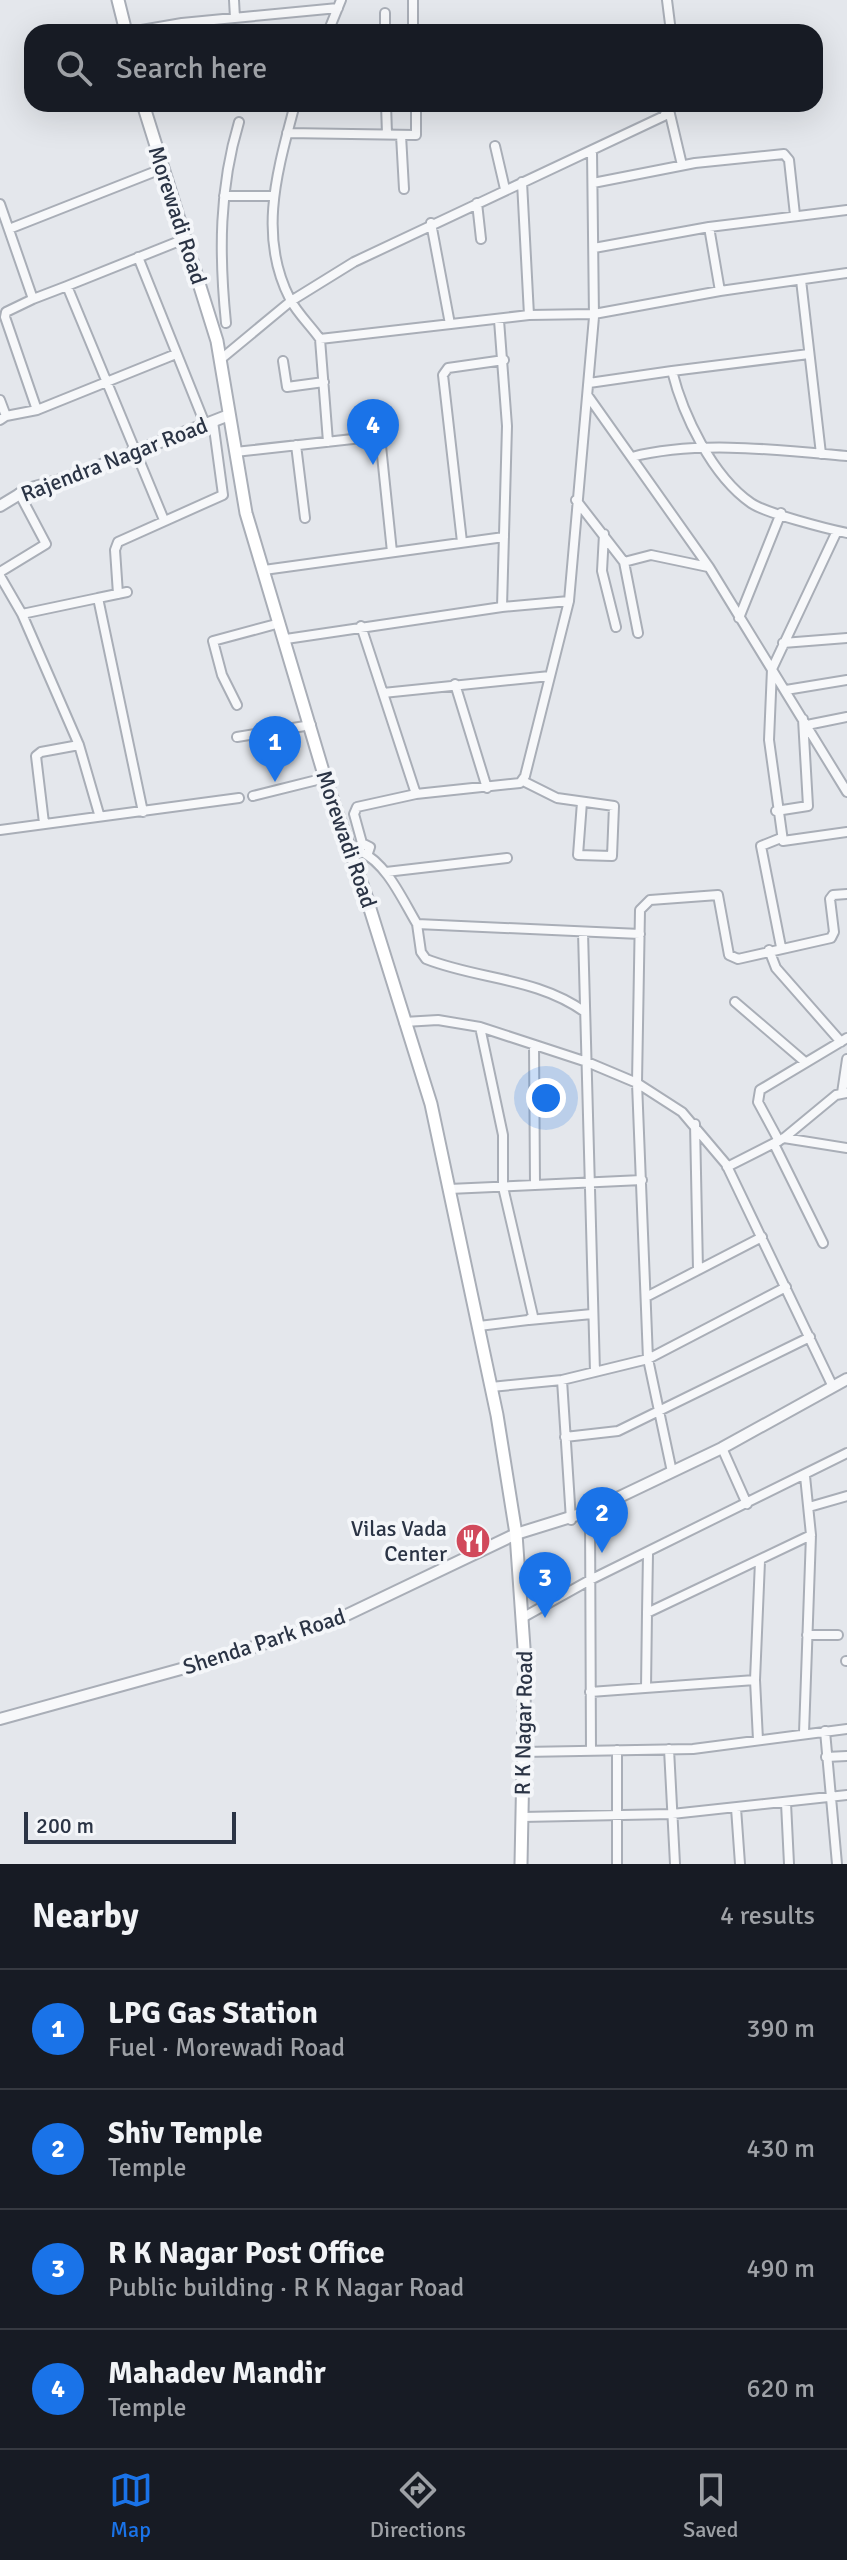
<!DOCTYPE html>
<meta charset="utf-8">
<style>
body{margin:0;font-family:Signika,sans-serif;background:#242831;color:#f1f3f6}
.scale{position:absolute;left:24px;bottom:20px;width:212px;box-sizing:border-box;padding-left:8px;border:4px solid #2b3445;border-top:0;font-size:22px;line-height:28px;white-space:nowrap;color:#2b3445;-webkit-text-stroke:6px #f4f6f9;paint-order:stroke}
.you{position:absolute;left:546px;top:1098px;width:28px;height:28px;margin:-20px;border:6px solid #fff;border-radius:50%;background:#1a73e8;box-shadow:0 0 0 12px #1a73e833}
.badge{display:grid;place-items:center;width:52px;height:52px;border-radius:50%;background:#1a73e8;color:#fff;font-size:26px;font-weight:700}
.pin{position:absolute;translate:-50% -66px;filter:drop-shadow(0 2px 4px #0008)}
.pin::after{content:'';position:absolute;top:42px;width:28px;height:24px;background:inherit;clip-path:polygon(0 0,100% 0,50% 100%)}
.list{margin:0;padding:0;list-style:none}
h2{display:flex;justify-content:space-between;align-items:center;height:104px;margin:0;padding:0 32px;font-size:34px}
h2 small{font-size:26px;font-weight:400;color:#9ea1a6}
.list li{display:grid;grid-template-columns:52px 1fr auto;gap:24px;align-items:center;box-sizing:border-box;height:120px;padding:0 32px;border-top:2px solid #363941}
.list b{display:block;font-size:30px;white-space:nowrap}
.list p{margin:0;font-size:26px;white-space:nowrap;color:#9ea1a6}
.list em{font-size:26px;font-style:normal;color:#9ea1a6}
.icon{flex:none;width:44px;height:44px;fill:none;stroke:currentColor;stroke-width:2;stroke-linecap:round;stroke-linejoin:round}
.map{position:relative;flex:none;width:847px;height:1864px;overflow:hidden}
.search{position:absolute;background:#171b24;box-shadow:0 8px 32px #0002;left:24px;right:24px;top:24px;height:88px;display:flex;align-items:center;gap:20px;box-sizing:border-box;padding:0 28px;border-radius:24px;color:#9ea1a6;font-size:30px}
.sheet{height:584px;background:#171b24}
nav{display:flex;justify-content:space-around;align-items:center;box-sizing:border-box;height:112px;border-top:2px solid #363941;background:#171b24;font-size:22px;color:#9ea1a6}
nav a{display:grid;justify-items:center;gap:4px}
nav .on{color:#1a73e8}
.map>svg:first-child{display:block}
</style>
<div class="map">
<svg width="847" height="1864" viewBox="0 0 847 1864">
<rect width="100%" height="100%" fill="#e4e7ec"/>
<g fill="none" stroke-linecap="round" stroke-linejoin="round">
<defs>
<path id="minor" d="M234,0L235,18
M667,0L671,32
M130,32L182,23L338,8
M328,32L341,0
M385,32V13
M413,32V0
M295,104C278,169 257,235 290,299C297,313 311,326 320,339L529,315L594,314L720,291L847,273
M386,104L387,134
M669,110L682,165
M287,133L416,135V104
M401,135L404,189
M495,146L505,189
M522,182L529,315
M593,183L695,163L784,154L789,160L795,215
M224,196H273
M477,203L481,239
M0,204L33,299L67,286L164,520
M431,223L450,324
M709,227L720,291
M9,229L164,168
M594,248L709,227L847,210
M138,257L205,424
M801,280L821,454
M67,286L187,238
M33,299L6,312L5,317L37,410
M499,320L507,426L502,607
M226,323C219,254 219,188 239,122
M320,339L328,442
M221,359L291,301L354,262L664,116L671,104
M283,361L287,387L324,382
M672,371L809,354
M589,383L672,371C683,415 712,476 751,503C765,513 828,529 847,533
M588,396L709,567L847,792
M0,400L6,416L0,420
M6,416L37,410L176,354
M296,445L305,518
M235,452L380,436L392,552
M632,457C696,440 781,450 847,456
M576,500L624,562L638,633
M837,531L772,669L769,740L783,841L847,832
M604,534L602,571L616,627
M462,542L443,375L448,368L504,360
M624,562L651,555L708,567
M264,570L504,537
M0,572L46,544L19,493
M0,576L22,614L98,598L143,812
M118,594L115,550L118,542L223,495L213,421
M98,598L127,592
M22,614L79,745L99,814
M739,618L781,513
M361,626L416,794
M286,639L502,607L569,601
M783,643L847,638
M455,684L487,788
M786,690L847,680
M383,693L550,676
M237,705L222,675L213,641L280,623
M807,725L847,717
M237,737L311,725
M523,781L557,798L614,806L612,856L578,855L582,802
M253,796L325,778
M776,811L808,806L803,719
M44,823L36,756L41,752L79,745
M0,830L239,798
M362,843L360,851C387,864 401,897 417,924L640,934
M368,853L370,847L362,843L354,814L357,807L416,794L520,783L525,776L569,601L594,317L592,151
M386,872L507,858
M417,924L421,952L426,959C479,980 536,977 585,1012
M583,932L595,1372
M781,947L761,846L781,838
M769,950L776,968L841,1042
M735,1002L805,1062
M404,1022L438,1020L480,1027L587,1062L637,1083L682,1112L726,1164L833,1387
M534,1045L535,1185
M842,1093L847,1059
M695,1124L698,1270
M784,1138L847,1148
M779,1141L758,1102L760,1090L847,1038
M774,1144L823,1243
M727,1167L784,1138L836,1095L847,1093
M449,1189L642,1180
M646,1297L762,1237
M529,1320L592,1314
M479,1326L528,1320L533,1316L503,1187V1135L480,1027
M562,1380L571,1520
M491,1387L562,1380L648,1359L786,1287
M565,1437L618,1431L810,1337
M722,1448L747,1504
M672,1472L648,1359L637,1083L640,910L650,900L718,895L729,955L738,959L831,938L834,932L830,899L833,895L847,894
M809,1507L847,1496
M590,1511L591,1751
M648,1554L647,1613L811,1535
M522,1618L590,1580L847,1453
M807,1635H838
M846,1661H847
M646,1688L647,1613
M590,1692L755,1680
M825,1731L837,1864
M804,1733L811,1535L805,1476
M758,1740L755,1680L760,1561
M669,1749L675,1864
M617,1750V1864
M523,1752L693,1749L847,1729
M826,1757L847,1756
M786,1803L789,1864
M736,1808L740,1864
M522,1817L672,1814L847,1795"/>
<path id="tertiary" d="M0,506L28,489L68,478L229,415
M0,1719L210,1661L334,1621L516,1534L590,1511L722,1448L847,1379"/>
<path id="secondary" d="M118,0L126,32
M143,104L217,341L246,513L325,778L366,896L431,1104L497,1415L516,1534L525,1662L521,1864"/>
</defs>
<use href="#minor" stroke="#a9aeb7" stroke-width="12"/>
<use href="#tertiary" stroke="#a9aeb7" stroke-width="14"/>
<use href="#secondary" stroke="#a9aeb7" stroke-width="15"/>
<use href="#minor" stroke="#f7f8fa" stroke-width="8"/>
<use href="#tertiary" stroke="#f7f8fa" stroke-width="10"/>
<use href="#secondary" stroke="#fff" stroke-width="11"/>
</g>
<defs>
<symbol id="restaurant-disc" viewBox="-11 -11 22 22"><circle r="9.5" fill="#d1495b" stroke="#f4f6f9"/><path d="M-5-6h1v4h1v-4h1v4h1v-4h1v5L-1.5 .5V6h-2V.5L-5-1ZM5-6V6H3V1.5H1.5Q1.5-4 5-6Z" fill="#fff"/></symbol>
</defs>
<g fill-rule="evenodd">
<use href="#restaurant-disc" x="453" y="1521" width="40" height="40"/>
</g>
<g text-anchor="middle" stroke-width="8" stroke-linejoin="round" paint-order="stroke">
<g font-size="22" fill="#2b3445" stroke="#f4f6f9">
<text transform="translate(178 215) rotate(72)" y="8">Morewadi Road</text>
<text transform="translate(114 459) rotate(-21)" y="8">Rajendra Nagar Road</text>
<text transform="translate(347 839) rotate(71)" y="8">Morewadi Road</text>
<text transform="translate(264 1641) rotate(-18)" y="8">Shenda Park Road</text>
<text transform="translate(523 1723) rotate(-89)" y="8">R K Nagar Road</text>
</g>
<g font-size="22" fill="#2b3445" stroke="#f4f6f9" text-anchor="end">
<text x="447" y="1536">Vilas Vada<tspan x="447" dy="25">Center</tspan></text>
</g>
</g>
</svg>
<div class="scale">200 m</div>
<div class="you"></div>
<div class="pin badge" style="left:275px;top:782px">1</div>
<div class="pin badge" style="left:602px;top:1553px">2</div>
<div class="pin badge" style="left:545px;top:1618px">3</div>
<div class="pin badge" style="left:373px;top:465px">4</div>
<div class="search"><svg class="icon" aria-label="search" viewBox="0 0 24 24"><circle cx="10" cy="10" r="6"/><path d="M15 15l6 6"/></svg>Search here</div>
</div>
<section class="sheet">
<h2>Nearby<small>4 results</small></h2>
<ul class="list">
<li><span class="badge">1</span><div><b>LPG Gas Station</b><p>Fuel · Morewadi Road</p></div><em>390 m</em></li>
<li><span class="badge">2</span><div><b>Shiv Temple</b><p>Temple</p></div><em>430 m</em></li>
<li><span class="badge">3</span><div><b>R K Nagar Post Office</b><p>Public building · R K Nagar Road</p></div><em>490 m</em></li>
<li><span class="badge">4</span><div><b>Mahadev Mandir</b><p>Temple</p></div><em>620 m</em></li>
</ul>
</section>
<nav>
<a class="on"><svg class="icon" aria-label="map" viewBox="0 0 24 24"><path d="M3 6l6-2 6 2 6-2v14l-6 2-6-2-6 2zM9 4v14M15 6v14"/></svg>Map</a>
<a><svg class="icon" aria-label="directions" viewBox="0 0 24 24"><path d="M12 3l9 9-9 9-9-9zM9 14v-3h6M13 9l2 2-2 2"/></svg>Directions</a>
<a><svg class="icon" aria-label="saved" viewBox="0 0 24 24"><path d="M7 4h10v16l-5-4-5 4z"/></svg>Saved</a>
</nav>
